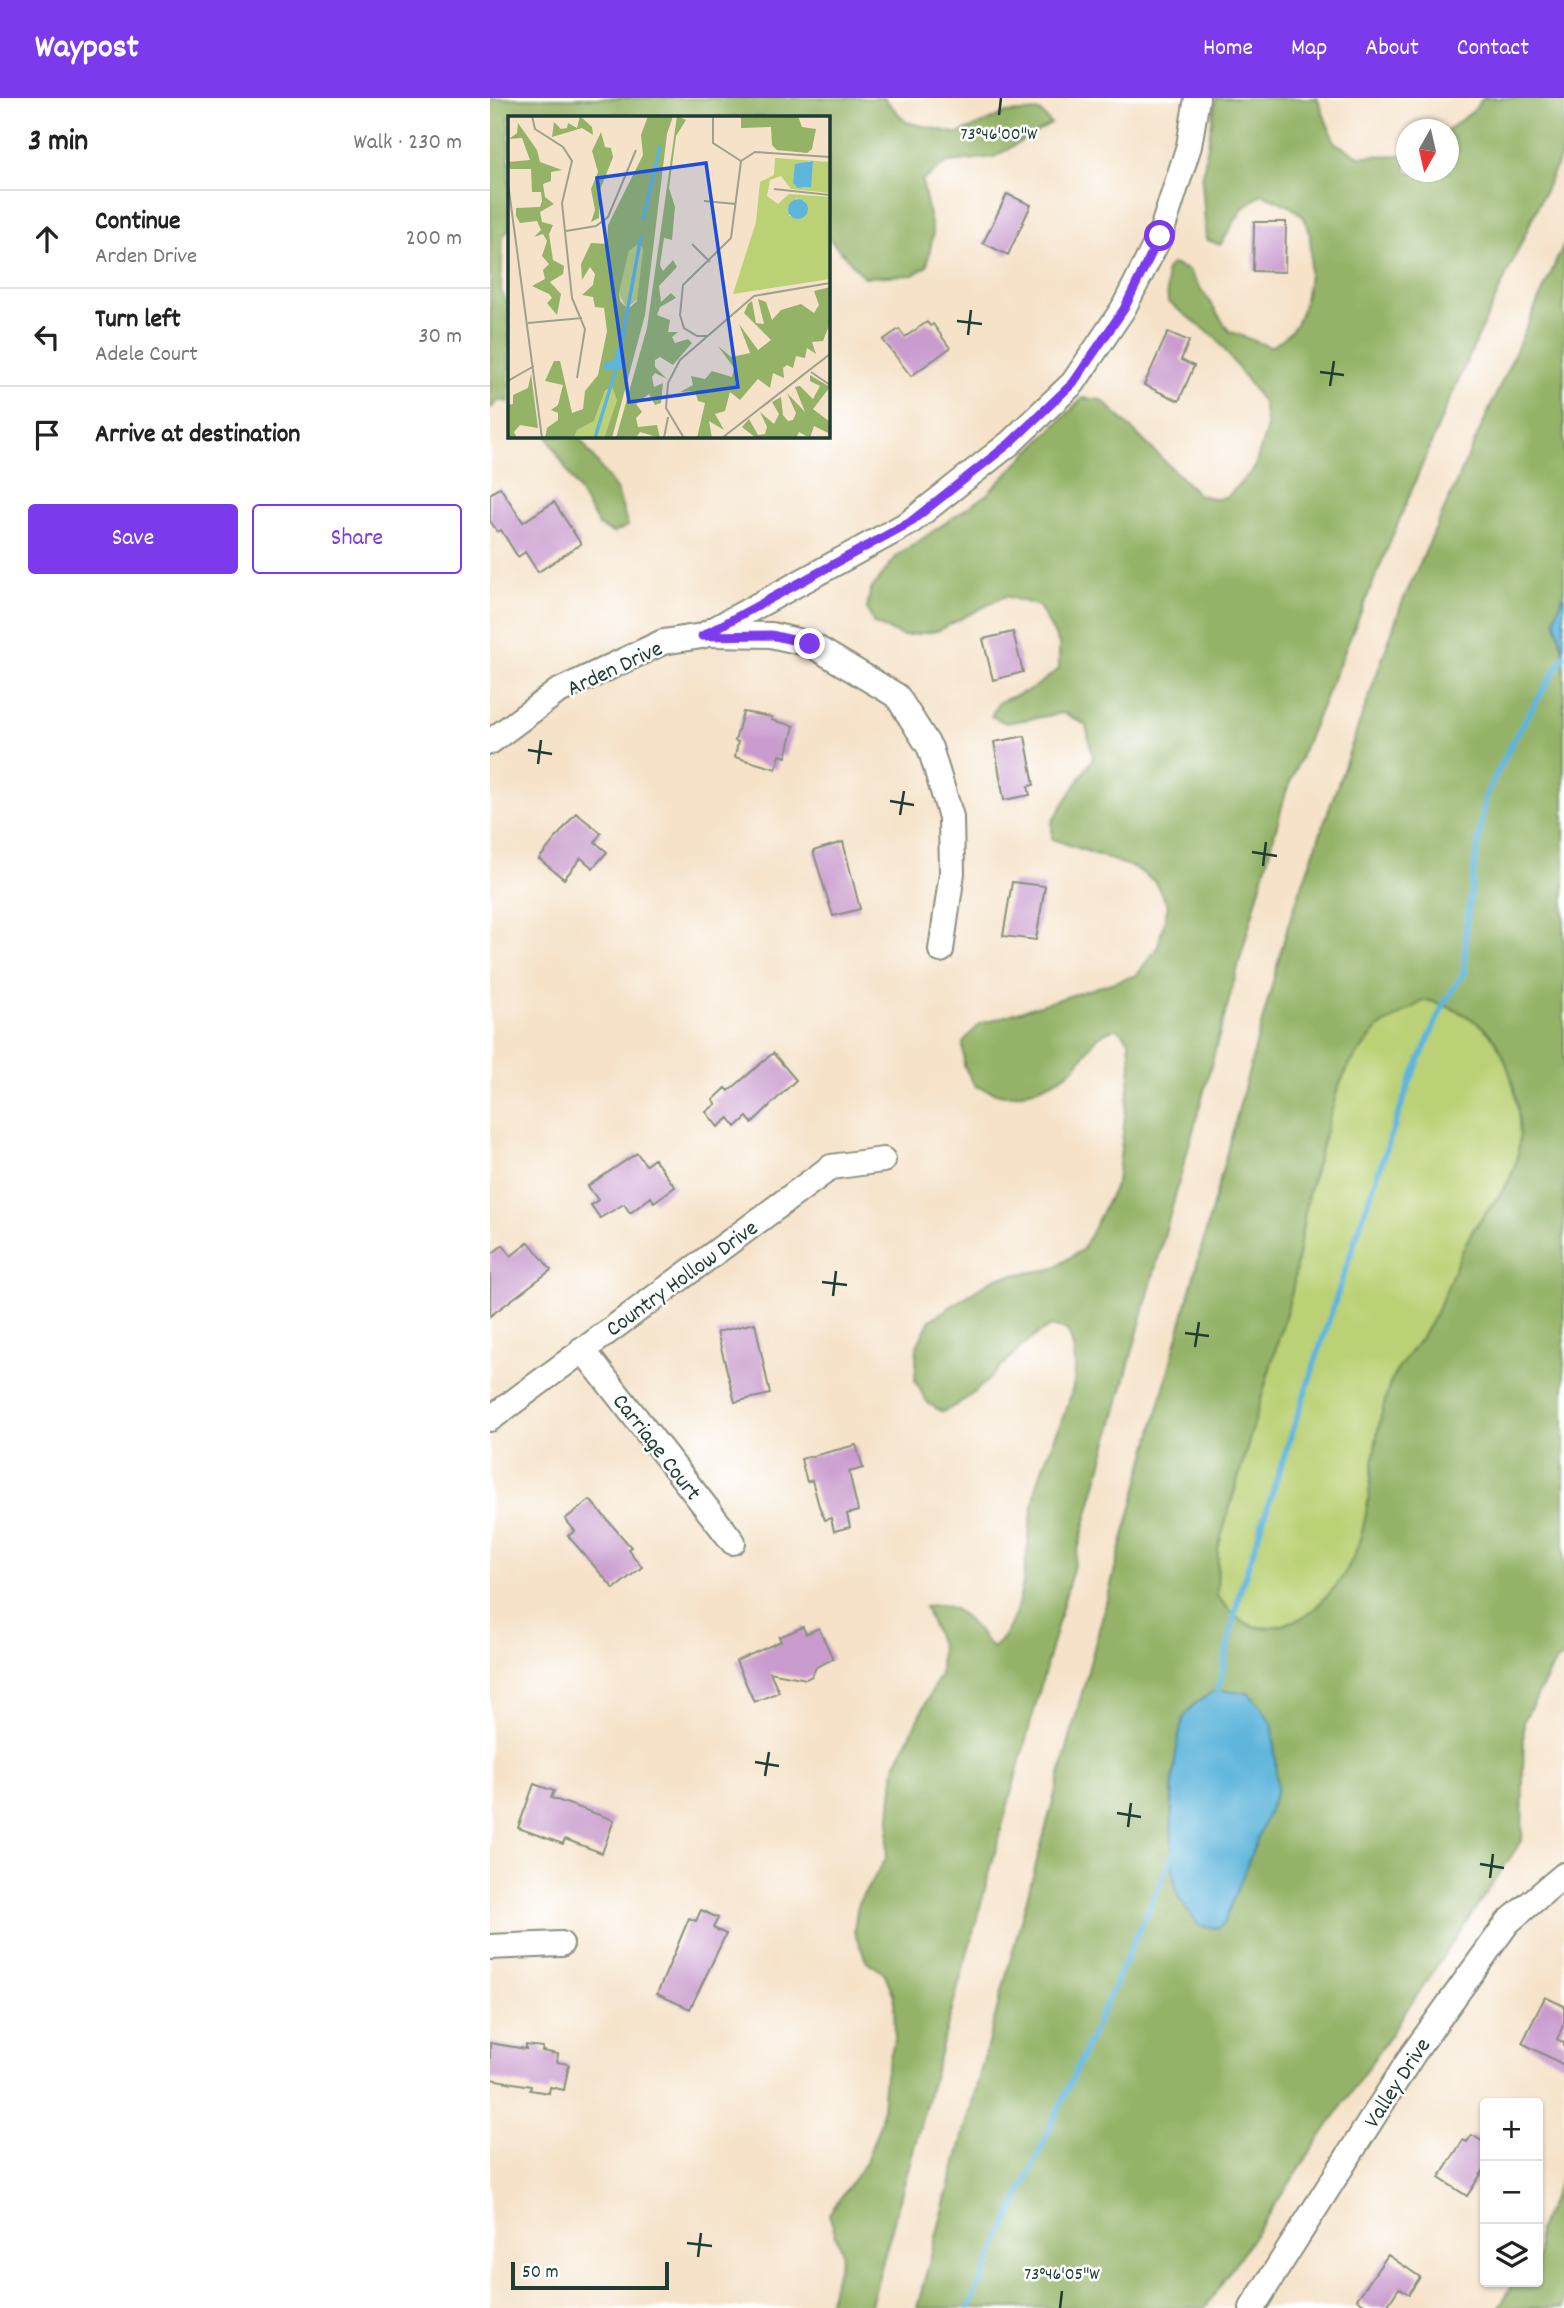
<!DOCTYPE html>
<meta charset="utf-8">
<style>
body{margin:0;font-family:Dekko,sans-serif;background:#f6f6f6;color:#222}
.controls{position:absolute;right:21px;bottom:21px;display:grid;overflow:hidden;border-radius:7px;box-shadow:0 2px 5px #0004}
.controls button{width:63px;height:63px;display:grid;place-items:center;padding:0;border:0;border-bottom:2px solid #e0e0e0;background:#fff;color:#222;font:35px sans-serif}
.compass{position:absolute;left:906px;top:21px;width:63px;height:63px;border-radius:50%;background:#fff;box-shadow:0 2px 5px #0004;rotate:188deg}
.scale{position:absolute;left:21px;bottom:18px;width:158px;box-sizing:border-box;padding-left:7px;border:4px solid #1f3d34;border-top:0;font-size:19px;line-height:24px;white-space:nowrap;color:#1f3d34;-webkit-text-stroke:5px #fff;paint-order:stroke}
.stop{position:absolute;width:21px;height:21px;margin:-16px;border:5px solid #7c3aed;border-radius:50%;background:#fff}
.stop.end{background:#7c3aed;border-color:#fff;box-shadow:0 2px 7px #0008}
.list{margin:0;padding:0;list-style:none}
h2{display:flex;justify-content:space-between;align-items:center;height:91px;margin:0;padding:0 28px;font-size:30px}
h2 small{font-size:23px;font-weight:400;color:#767676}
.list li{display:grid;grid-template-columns:46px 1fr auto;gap:21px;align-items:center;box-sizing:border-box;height:98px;padding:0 28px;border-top:2px solid #e0e0e0}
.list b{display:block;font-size:26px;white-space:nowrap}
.list p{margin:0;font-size:23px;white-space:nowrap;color:#767676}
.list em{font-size:23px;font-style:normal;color:#767676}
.actions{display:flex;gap:14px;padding:21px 28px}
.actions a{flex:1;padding:16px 0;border:2px solid #7c3aed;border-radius:7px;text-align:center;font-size:24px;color:#7c3aed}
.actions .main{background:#7c3aed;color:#fff}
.icon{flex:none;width:38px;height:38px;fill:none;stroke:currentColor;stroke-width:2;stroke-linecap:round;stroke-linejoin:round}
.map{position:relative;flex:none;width:1074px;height:2210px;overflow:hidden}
header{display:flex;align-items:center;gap:42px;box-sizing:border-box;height:98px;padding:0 35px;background:#7c3aed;color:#fff}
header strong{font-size:33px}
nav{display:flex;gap:38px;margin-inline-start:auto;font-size:24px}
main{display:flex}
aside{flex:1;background:#fff}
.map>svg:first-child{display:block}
</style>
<header>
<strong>Waypost</strong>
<nav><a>Home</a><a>Map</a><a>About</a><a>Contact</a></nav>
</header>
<main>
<aside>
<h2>3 min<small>Walk · 230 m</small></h2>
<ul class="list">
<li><svg class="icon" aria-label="ahead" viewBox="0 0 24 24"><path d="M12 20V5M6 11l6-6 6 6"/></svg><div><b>Continue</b><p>Arden Drive</p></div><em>200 m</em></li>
<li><svg class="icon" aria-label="left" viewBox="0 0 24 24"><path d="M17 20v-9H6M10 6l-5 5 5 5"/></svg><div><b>Turn left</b><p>Adele Court</p></div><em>30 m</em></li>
<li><svg class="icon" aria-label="arrive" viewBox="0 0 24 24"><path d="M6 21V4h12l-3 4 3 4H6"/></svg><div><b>Arrive at destination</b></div></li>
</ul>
<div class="actions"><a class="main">Save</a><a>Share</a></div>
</aside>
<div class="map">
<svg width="1074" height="2210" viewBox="0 0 1074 2210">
<rect width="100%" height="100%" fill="#fff"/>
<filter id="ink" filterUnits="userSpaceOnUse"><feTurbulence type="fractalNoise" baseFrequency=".0143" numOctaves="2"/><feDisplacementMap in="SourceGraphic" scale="14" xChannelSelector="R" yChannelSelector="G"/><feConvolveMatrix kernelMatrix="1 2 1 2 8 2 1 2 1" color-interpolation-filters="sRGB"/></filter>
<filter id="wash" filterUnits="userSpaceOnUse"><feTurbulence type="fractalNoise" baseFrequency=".00686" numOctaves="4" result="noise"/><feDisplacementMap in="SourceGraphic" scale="28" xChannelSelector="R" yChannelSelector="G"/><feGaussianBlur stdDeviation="1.57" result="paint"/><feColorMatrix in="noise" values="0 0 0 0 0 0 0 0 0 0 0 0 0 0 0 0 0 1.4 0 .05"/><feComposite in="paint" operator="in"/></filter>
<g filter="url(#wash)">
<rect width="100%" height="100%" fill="#f5e2c8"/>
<path fill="#bbd176" stroke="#6d8755" stroke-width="2" d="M935,902C958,906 993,923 1006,944C1026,978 1038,1038 1022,1076C1013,1098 991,1116 980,1137C966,1165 957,1197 941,1224C930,1244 913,1260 902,1281C898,1289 896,1301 893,1311C874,1378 889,1445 836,1499C824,1512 816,1520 798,1525C763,1537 748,1524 727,1498L728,1450L802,1194L818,1096L848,990L859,967L888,930Z"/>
<path fill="#94b367" stroke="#5a784e" stroke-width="2" fill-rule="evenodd" d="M0,0H394L416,24L468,36L516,15L550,13L561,26L504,59L458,64L432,83L443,136L437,168L423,177L374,179L338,139V19H19V131L13,138L11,193L19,209V304L9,302L0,311Z
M726,0H827L845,45L869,58L916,57V74H958V32L983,13L993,0H1074V51L957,307L796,694L380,2210H337L352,2156L339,2116L376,2064L391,2023L395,1977L405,1941L404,1898L395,1876L376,1862L364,1833L368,1805L396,1761L405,1668L450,1576L451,1549L435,1509C466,1498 484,1530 502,1550C542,1521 534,1430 548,1384C557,1352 575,1322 583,1289C587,1271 585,1248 577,1232L561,1228C519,1250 497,1296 452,1314L438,1305L425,1283L427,1248L440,1222L505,1180L562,1171L593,1151L627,1084L641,969L639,942L628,931C604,933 598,955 584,970C570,983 537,997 517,997C507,997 495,991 485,988L474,968L473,944L489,926L647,877L668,848L678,808L665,784L645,770L562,741V724L603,660L596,627L574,615L516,625L501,618L509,604L542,591L569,571V545L549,508L515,498L447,533L413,538L384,526L377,511L380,493L407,458L496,397L593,300L612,302L709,397L728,401L738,398L764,371L777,330L773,304L725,239L678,204L676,172L682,166L698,172L739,233L780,249C793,242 804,233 810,218C818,198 825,146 817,126C810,109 788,103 772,96L753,110L730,147L716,141L712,82Z
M1074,146V496L1065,520L1074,556V1559L1066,1563L1034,1622L1032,1742L715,2210H427L798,827L912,505ZM935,902C958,906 994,923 1006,944C1026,978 1038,1038 1022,1076C1014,1096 995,1115 983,1133C965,1161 958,1195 941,1224C930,1244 913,1260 902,1281C898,1290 896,1301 893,1311C874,1378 889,1445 836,1499C824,1512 816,1520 798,1525C763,1537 748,1524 727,1498L728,1450L802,1194L818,1096L848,990L859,967L888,930ZM705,1605L688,1797C678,1751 676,1643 705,1605Z
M57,338H88L127,393L138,428L123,435L109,428Z
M1074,2074V2210H1009L1024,2184H1048V2133Z"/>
<path fill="#5eb5db" stroke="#3e7988" stroke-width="2" d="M1074,496V556L1065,520Z
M726,1592L758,1595L771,1608L783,1628L787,1692L734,1825L728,1830L709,1828C702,1818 693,1807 688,1797C677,1769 681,1647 694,1620C700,1607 714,1599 726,1592Z"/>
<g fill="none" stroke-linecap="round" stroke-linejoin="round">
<path stroke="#5eb5db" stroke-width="6" d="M727,1598L750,1493L869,1130L919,986L954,905L974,875L976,828L995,699L1026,637L1074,558
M479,2210L685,1752"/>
</g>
<g id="blocks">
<path fill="#c99bce" d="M517,96L541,107L518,157L493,145Z
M764,124H796L795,174L763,173Z
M437,224L440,228L443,226L460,250L421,278L393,242L409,231L415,239Z
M678,234L699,243L691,262L704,268L689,303L654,287Z
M10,389L33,424L64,404L91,446L48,474L35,454L28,459L11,432L8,434L0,423V396Z
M523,534L533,574L503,582L493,541Z
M253,614L282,619L281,622L304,628L296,659L290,657L286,671L245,659L248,644L245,643Z
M535,638L544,687L538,688L540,697L514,702L504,644Z
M86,715L111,735L105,744L117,754L103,770L91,760L74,781L49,761Z
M353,744L370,811L343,818L323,753Z
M522,784L555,788L546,842L513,838Z
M283,955L306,982L262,1025L257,1019L246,1029L239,1020L228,1029L216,1014L226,1006L223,1002L236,990L239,993Z
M147,1055L156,1067L164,1061L185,1089L164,1104L161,1099L140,1115L134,1106L110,1120L101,1107L108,1102L98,1088Z
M39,1144L61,1172L0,1218V1157L13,1147L21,1158Z
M265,1225L280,1296L245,1304L227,1234Z
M366,1347L373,1370L359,1374L368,1413L357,1416L360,1429L344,1433L341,1420L335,1422L329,1408L322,1382L317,1384L311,1361Z
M100,1402L141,1449L138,1451L152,1469L124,1491L78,1438L85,1433L75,1421Z
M313,1529L316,1536L329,1530L343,1561L326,1569L322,1578L316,1581L280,1574L289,1594L264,1604L246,1563L291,1543L289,1539Z
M44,1686L64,1693L61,1700L124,1722L112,1755L75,1741L73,1746L28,1730Z
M211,1812L228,1820L223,1830L236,1836L200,1911L167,1896L199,1820L206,1823Z
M1055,1899L1074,1908V1926L1067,1941L1074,1945V1967L1032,1945Z
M0,1945L36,1951V1947L53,1949L52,1953L68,1956L67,1964L79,1966L74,1992L60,1989L59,1995L40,1992L41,1988L0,1981Z
M982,2037L995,2045V2070L977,2098L949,2080L973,2042L977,2044Z
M898,2157L930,2179L919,2196L909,2190L896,2210H880L867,2201Z"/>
</g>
</g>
<g filter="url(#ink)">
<use href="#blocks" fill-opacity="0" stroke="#8a907e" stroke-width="2"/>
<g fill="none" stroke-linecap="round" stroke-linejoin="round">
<defs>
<path id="street" d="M220,536L281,537L320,546L407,598L440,650L461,719L462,775L451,852
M0,644L67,594L173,544L212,538L419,425L520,345L583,285L633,211L670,138L699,48L707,0
M92,1251L243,1444
M0,1321L341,1069L393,1062
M0,1849L71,1846
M762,2210L923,1956L1018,1824L1074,1777"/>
</defs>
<use href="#street" stroke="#8a907e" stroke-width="28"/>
<use href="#street" stroke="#fff" stroke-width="24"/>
</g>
</g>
<g fill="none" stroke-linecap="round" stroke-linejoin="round" filter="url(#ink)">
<path stroke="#7c3aed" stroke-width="9" d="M320,546L281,537L212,538L419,425L520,345L583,285L634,211L670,138"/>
</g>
<path fill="none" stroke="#1f3d34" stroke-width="2.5" d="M509,17L511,0M467,223L492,226M478,237L481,212M830,274L854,277M840,288L844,263M38,652L62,656M48,666L51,642M400,703L424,707M410,717L414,693M762,754L787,758M773,768L776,744M332,1184L357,1187M343,1198L346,1173M695,1235L719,1238M705,1249L709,1224M265,1664L289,1668M275,1678L279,1654M627,1715L651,1719M638,1729L641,1705M990,1766L1014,1770M1000,1780L1003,1756M197,2145L222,2148M208,2159L211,2135M570,2210L572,2193"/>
<g text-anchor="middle" stroke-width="5" stroke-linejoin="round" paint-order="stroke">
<g font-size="23" fill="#1f3d34" stroke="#fff">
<text transform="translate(124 569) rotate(-25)" y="8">Arden Drive</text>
<text transform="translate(191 1179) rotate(-36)" y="8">Country Hollow Drive</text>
<text transform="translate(168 1348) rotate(52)" y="8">Carriage Court</text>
<text transform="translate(906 1984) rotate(-57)" y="8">Valley Drive</text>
</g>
</g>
<g transform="translate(18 18)">
<rect width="322" height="322" fill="#f5e2c8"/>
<path d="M267,42L322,46V77L283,73L273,60L262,64L259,80L270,88L281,78L322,81V163L225,178L248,106L252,66L266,59ZM303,44L299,72H290L287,53ZM288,82L297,85V99L281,100ZM132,127L135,134L130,183L118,192L111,177L121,135ZM106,272L109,284L96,322H66L69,314L86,305L97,275Z" fill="#bbd176" fill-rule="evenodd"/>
<path d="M72,0L84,11L85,19L74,12L44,21L46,6L53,13L59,12L60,7L69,12ZM140,0H165L159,18L137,199L104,322H96L109,284L104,271L97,275L86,305L69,314L66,322H37L39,312L50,304V297L43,294L50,289L55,269L37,265L46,245H52L64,297L75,293L77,275L90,259L99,215L96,192L87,191L85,181L74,179L85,169L87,158L82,151L74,164L73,148L83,127L99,128L100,109L135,39L133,19ZM132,127L135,134L129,185L120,193L112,185L111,177L121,135ZM169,0L178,4L168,20L161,72L167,91L164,124L156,122L152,149L155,155L165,144L169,151L151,170L153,186L163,177L168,182L152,191L149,199L162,204L160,216H170L164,221L167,227L180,223L184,227L165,249L152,241L147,244V251L159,263L147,257L144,261L146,271L155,267L153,287L147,289L141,278L128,288L134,296L128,302L130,311L149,309L152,322L132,316L128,322H108L139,212ZM233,0H290L294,11L308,13L304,33L299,37L269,34L264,29L263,11L233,12ZM10,7L29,34L32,46L54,54L43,56V65L35,68L37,81L46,88L32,96L34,106L45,109L41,118L45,144L56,150L55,158L42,166L53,178L49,199L39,187L44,182L41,178L24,170L37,163L35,154L41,148L34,140L39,125L35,118L26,121L33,114L29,105L12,107L8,100V92L32,91L34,85L33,76H24L23,53H2L0,46L22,44L14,22L1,23L9,17ZM93,16L97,31L103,32L105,41L92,74L91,102L83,106L87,94L83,73L90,56L84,35ZM322,171V207L315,225L304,226L308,238L299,232L297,242L288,240L285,252L279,249L275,252L276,262L265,257L262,272L250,263L232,284L222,276L217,295L207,298L216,314L201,305L204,322H189L197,287L190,285L187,275L172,276L185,269L183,260L197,263L204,255L224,261L226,252L210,230L223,241L242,237L231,208L250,234L263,224L236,197L240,188L244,185L248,207L256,208L250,183L258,186L264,204L273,194L293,188L306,197L311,189L306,175ZM23,258L30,312L12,309L6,316L9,322H0V289L5,288V279L20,272ZM302,259L322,271L305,293L322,306V318L306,310L302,322L291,316L288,322H248L234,311L241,303L250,319L257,318L259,311L252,296L266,308L271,298L264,286L273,281L275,299L280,305L285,304L288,297L279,277L297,296L287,271L292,270L305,283L312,270L302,265Z" fill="#94b367" fill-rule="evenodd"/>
<path d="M305,45L303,71L290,72L285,67L287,48ZM280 93a10 10 0 1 1 20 0a10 10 0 1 1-20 0ZM110,229L114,234L113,254L96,253V247L106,244Z" fill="#5eb5db"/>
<path fill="none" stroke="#5eb5db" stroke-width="3.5" d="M135,104L152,30M113,230L133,120M87,322L108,253"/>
<path fill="none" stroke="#9fa08d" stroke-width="2" d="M24,0L27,13L55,31L64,45L54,87L64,182L77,213L69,262M205,0V27L233,45M0,67L34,322M266,73L322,79M196,85L228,88M58,115L88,110L100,101L128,34M184,128L202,146M20,207L74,202M200,220H189L176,212L172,199L175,169L223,122L233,45L247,36L322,41M303,256L322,269M0,265L26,250M156,322L160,301M176,322L158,292L160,267L172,244L246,180L322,167M214,322L322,238"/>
<path fill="#1d4ed8" fill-opacity="0.15" stroke="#1d4ed8" stroke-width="3.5" d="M198,47L230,271L121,286L89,62Z"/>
<rect width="322" height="322" fill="none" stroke="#1f3d34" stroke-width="3.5"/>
</g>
<g font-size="18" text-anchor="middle" fill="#1f3d34" stroke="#fff" stroke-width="5" stroke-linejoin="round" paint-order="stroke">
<text x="509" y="41">73°46'00"W</text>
<text x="572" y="2181">73°46'05"W</text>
</g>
</svg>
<div class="controls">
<button>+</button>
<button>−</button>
<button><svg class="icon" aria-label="layers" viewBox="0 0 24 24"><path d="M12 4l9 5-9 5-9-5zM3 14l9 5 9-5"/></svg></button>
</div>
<svg class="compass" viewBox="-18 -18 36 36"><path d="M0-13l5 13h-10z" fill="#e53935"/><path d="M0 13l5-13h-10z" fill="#767676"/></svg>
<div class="scale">50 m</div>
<div class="stop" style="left:670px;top:138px"></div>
<div class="stop end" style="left:320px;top:546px"></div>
</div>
</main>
